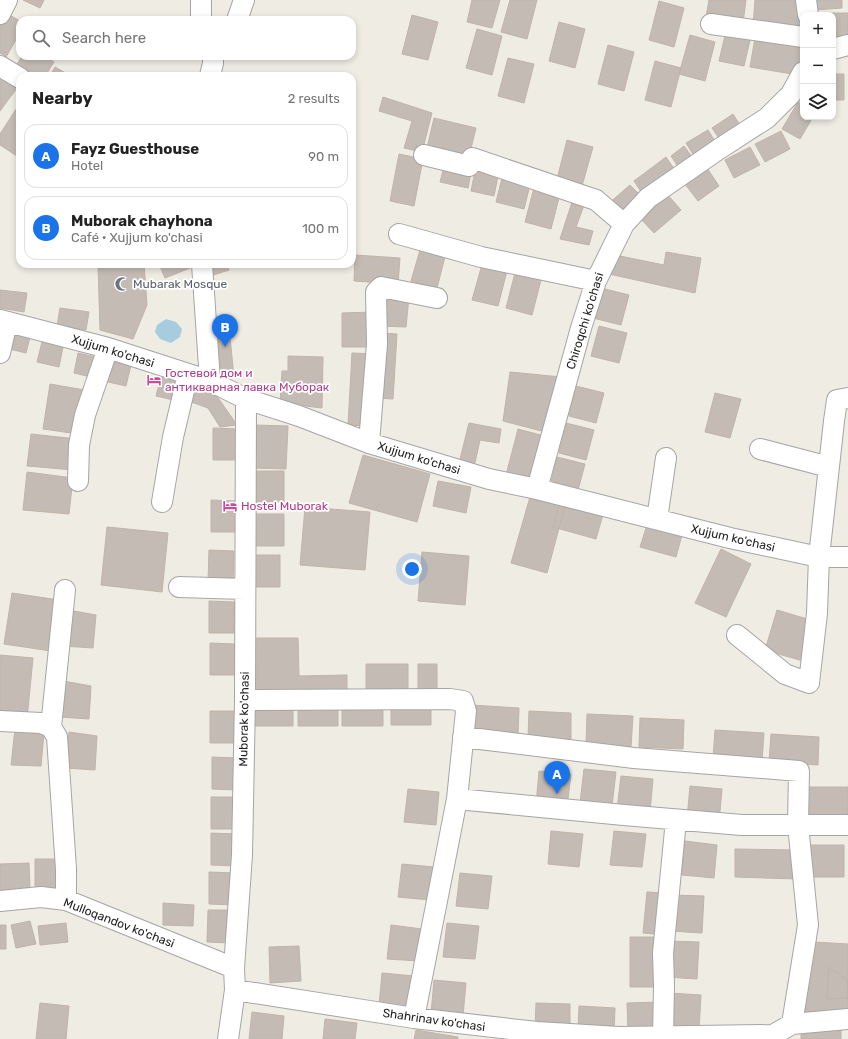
<!DOCTYPE html>
<meta charset="utf-8">
<style>
body{margin:0;font-family:Rubik,sans-serif;background:#f2f2f2;color:#222}
.controls{position:absolute;right:12px;top:12px;display:grid;overflow:hidden;border-radius:8px;box-shadow:0 2px 6px #0003}
.controls button{width:36px;height:36px;display:grid;place-items:center;padding:0;border:0;border-bottom:1px solid #e0e0e0;background:#fff;color:#222;font:20px sans-serif}
.you{position:absolute;left:412px;top:569px;width:14px;height:14px;margin:-10px;border:3px solid #fff;border-radius:50%;background:#1a73e8;box-shadow:0 0 0 6px #1a73e833}
.badge{display:grid;place-items:center;width:26px;height:26px;border-radius:50%;background:#1a73e8;color:#fff;font-size:13px;font-weight:700}
.pin{position:absolute;translate:-50% -33px;filter:drop-shadow(0 1px 2px #0008)}
.pin::after{content:'';position:absolute;top:21px;width:14px;height:12px;background:inherit;clip-path:polygon(0 0,100% 0,50% 100%)}
.list{margin:0;padding:0;list-style:none}
h2{display:flex;justify-content:space-between;align-items:center;height:52px;margin:0;padding:0 16px;font-size:17px}
h2 small{font-size:13px;font-weight:400;color:#767676}
.list li{display:grid;grid-template-columns:26px 1fr auto;gap:12px;align-items:center;box-sizing:border-box;height:64px;margin:0 8px 8px;padding:0 8px;border:1px solid #e0e0e0;border-radius:12px}
.list b{display:block;font-size:15px;white-space:nowrap}
.list p{margin:0;font-size:13px;white-space:nowrap;color:#767676}
.list em{font-size:13px;font-style:normal;color:#767676}
.icon{flex:none;width:22px;height:22px;fill:none;stroke:currentColor;stroke-width:2;stroke-linecap:round;stroke-linejoin:round}
.map{position:relative;flex:none;width:848px;height:1039px;overflow:hidden}
.search{position:absolute;background:#fff;box-shadow:0 2px 6px #0003;left:16px;top:16px;width:340px;height:44px;display:flex;align-items:center;gap:10px;box-sizing:border-box;padding:0 14px;border-radius:12px;color:#767676;font-size:15px}
.panel{position:absolute;background:#fff;box-shadow:0 2px 6px #0003;left:16px;top:72px;width:340px;height:196px;border-radius:12px}
.map>svg:first-child{display:block}
</style>
<div class="map">
<svg width="848" height="1039" viewBox="0 0 848 1039">
<rect width="100%" height="100%" fill="#efece4"/>
<path fill="#a5cddd" d="M166,319L176,322L182,329L180,337L171,343L160,339L155,332L157,325Z"/>
<path fill="#c4bcb4" stroke="#c1b3a7" d="M23,0H44L40,8Z
M472,0H500L492,28L467,22Z
M510,0H537L527,39L501,32Z
M709,0H746L743,23L706,17Z
M755,0H803L801,29L753,26Z
M814,0H842V8L814,10Z
M659,1L684,8L674,47L649,40Z
M6,13L20,21V33L6,57L0,53V24Z
M824,13H848V36L833,37V15H824Z
M412,15L438,22L428,60L402,54Z
M559,22L585,29L575,68L549,61Z
M477,29L502,36L492,75L466,68Z
M726,31L751,36L744,66L719,61Z
M690,35L715,42L705,81L679,74Z
M755,38L803,47L798,75L750,67Z
M608,45L634,52L624,91L598,84Z
M22,56H44L54,62L45,76H32L16,66Z
M508,58L534,64L524,103L498,96Z
M655,61L681,68L671,107L645,100Z
M55,67L71,76H50Z
M833,74H844V100H833Z
M0,76L17,88L0,111Z
M383,97L432,113L422,152L404,148L412,121L379,111Z
M798,102L803,105V117H813L800,139L782,129Z
M20,103V158L0,145V134Z
M733,114L743,130L722,143L712,128Z
M434,118L476,128L468,161L426,152Z
M708,130L718,146L696,159L686,143Z
M781,131L790,149L765,162L755,144Z
M567,140L593,147L582,186L557,179Z
M684,146L695,161L681,171L671,156Z
M750,147L760,165L734,178L725,160Z
M399,154L423,159L414,206L390,201Z
M666,157L677,173L644,196L634,181Z
M445,163L472,168L468,188L440,182Z
M476,166L499,171L494,196L471,191Z
M707,168L719,186L698,201L685,184Z
M503,174L531,181L524,209L496,202Z
M535,184L561,190L551,229L525,222Z
M630,185L642,197L620,217L608,204Z
M667,194L681,210L654,233L640,218Z
M574,196L586,200L576,227L593,231L589,245L560,239Z
M422,243L447,249L437,288L411,281Z
M666,252L701,258L695,293L609,274L620,256L664,265Z
M355,255L400,258L398,284L354,281Z
M483,261L508,267L498,306L472,300Z
M98,264H144L147,305L133,339L100,330Z
M159,264H189L190,268L165,278Z
M206,264H227L229,270L210,276Z
M516,269L542,276L532,315L506,308Z
M601,288L629,295L621,325L593,318Z
M0,290L27,293L24,312L0,308Z
M380,291L409,297L406,327L379,326Z
M60,308L89,312L86,330L57,326Z
M373,312V347H342V313Z
M228,317L234,377L222,379L215,318Z
M599,326L627,333L619,363L591,356Z
M9,328L31,333L26,353L5,348Z
M381,333L397,334L393,399L377,398Z
M42,342L63,347L59,367L37,362Z
M78,353L100,358L95,378L74,373Z
M352,353L372,354L369,426L348,425Z
M288,356L323,357L322,408L280,403L282,371H288Z
M109,361L131,365L126,386L104,381Z
M510,372L561,377L549,433L503,421Z
M161,376L182,381L178,401L156,396Z
M187,382L214,392L237,425L220,427L208,408L183,399Z
M50,384L85,390L78,434L43,429Z
M576,386L604,393L596,423L569,416Z
M715,393L741,399L730,438L705,432Z
M469,423L501,429L499,443L480,440L474,467L459,463Z
M566,423L594,430L586,460L559,453Z
M254,425L288,426L286,469L253,468Z
M213,428L239,429L238,460H213Z
M518,429L548,437L536,483L506,475Z
M31,434L77,439L74,470L27,466Z
M363,455L430,474L417,522L349,503Z
M557,457L585,464L577,494L550,487Z
M252,471H284V502H252Z
M27,472L73,478L69,514L23,510Z
M438,481L471,487L466,513L433,506Z
M530,497L565,506L547,573L511,563Z
M561,499L604,511L596,539L553,527Z
M211,500L237,501L236,532H211Z
M305,507L370,512L365,570L300,565Z
M252,514H284V546H252Z
M647,525L682,535L676,557L640,547Z
M107,527L168,533L162,592L101,585Z
M721,549L751,564L726,617L695,603Z
M209,550L234,551L233,582H208Z
M422,552L469,556L465,605L418,601Z
M248,555H280V587H248Z
M12,593L59,600L51,651L4,644Z
M209,601L235,602L234,633H209Z
M68,610L96,615L93,648L63,646Z
M777,610L814,621L803,661L765,650Z
M253,638H298L299,676L347,675V692L253,693Z
M210,643L235,644V675H210Z
M0,655L33,658L27,719L0,716Z
M366,664H408V691H366Z
M418,664H437V691H418Z
M63,681L91,686L89,719L59,717Z
M252,702H293V726H252Z
M298,702H338V726H298Z
M342,702H383V726H342Z
M431,703V725H391V704Z
M472,705L519,708L518,736L470,734Z
M210,711H236L235,743H210Z
M529,711L571,713V739L528,738Z
M587,714L633,716L631,747L586,745Z
M640,718L684,720L683,749L639,747Z
M15,729L44,733L41,766L11,765Z
M715,730L764,733L762,761L713,758Z
M69,732L97,736L95,770L65,768Z
M771,734L819,737L818,765L769,762Z
M212,757L238,758L237,790L212,789Z
M584,769L616,772L612,806L580,803Z
M539,771L571,774L567,807L536,805Z
M621,776L653,779L650,812L617,809Z
M690,786L722,789L719,822L687,819Z
M803,787H848V817L803,816Z
M408,789L439,792L436,825L404,822Z
M211,797H237L236,829H211Z
M551,831L583,834L579,867L548,864Z
M614,831L646,834L642,867L610,865Z
M211,833L237,834L236,866L211,865Z
M685,841L717,845L714,878L682,875Z
M810,845H844V877H809Z
M735,849L797,850L796,879L735,877Z
M35,859H65V888H35Z
M29,863L30,889L0,891V864Z
M402,864L434,867L430,900L398,897Z
M209,872L235,873L234,905L209,904Z
M460,873L492,876L488,909L456,906Z
M647,892L667,893L663,935L643,933Z
M672,895L704,896L702,933L670,931Z
M163,903L194,905L193,926L163,925Z
M208,910H234L232,943L207,942Z
M30,921L36,944L16,948L11,925Z
M66,923L68,942L40,945L38,926Z
M447,923L479,926L475,959L443,957Z
M0,925H6V949H0Z
M391,925L422,929L419,961L387,959Z
M630,937H659V987H630Z
M667,941L699,942L697,979L666,977Z
M814,942L848,944V1013L804,1017Z
M299,946L301,981L270,983L269,947Z
M829,967L848,981V998L827,999Z
M382,973L414,976L411,1009L379,1006Z
M434,980L466,983L463,1016L431,1014Z
M669,993L701,995L699,1031L667,1030Z
M660,1002L661,1032H628L627,1003Z
M40,1003L69,1006L66,1039H36Z
M536,1003L570,1004V1028H535Z
M579,1006L615,1008L614,1032L578,1030Z
M252,1012L284,1016L282,1039H249Z
M325,1019L357,1023L355,1039H323Z
M801,1028L841,1029V1039H801Z
M416,1030L458,1037V1039H414Z"/>
<g fill="none" stroke-linecap="round" stroke-linejoin="round">
<defs>
<path id="minor" d="M201,0V20
M806,0L808,15
M0,14L7,0
M237,20L244,0
M711,24L803,37
M833,49L848,45
M0,66L20,78
M210,76L213,63V56
M424,155L469,166L472,158L596,200L624,224
M399,234L481,257L596,281
M202,264L210,381
M0,320L108,348L210,381L246,399L299,416L369,443L489,479L537,489L730,538L819,557H848
M0,353L7,322
M369,443L377,344L376,292L381,287L437,298
M760,449L829,467
M78,481L79,445L85,415L108,348
M537,489L581,328L596,281L624,224L648,198L719,149L767,118L791,94L803,72
M162,502L173,437L188,374
M657,519L666,458
M179,587L245,589
M737,635L785,674L809,683L817,613L819,557L834,421L837,400L848,398
M245,700L450,699L463,701L466,711L457,799L414,1018
M0,721L41,723L51,727L57,737L66,869V900
M51,727L65,590
M463,737L634,758L799,771L798,825L808,925L792,1024
M457,799L624,815L742,825H848
M0,901L41,897L66,900L234,968
M235,990L414,1018L537,1032L619,1037L773,1035L792,1024L848,1019
M663,1037L664,986L663,953L676,820
M228,1039L235,990L234,968L242,855L245,700L246,399"/>
</defs>
<use href="#minor" stroke="#a5a5a5" stroke-width="22"/>
<use href="#minor" stroke="#fff" stroke-width="20"/>
</g>
<defs>
<symbol id="mosque-bare" viewBox="-9 -9 18 18"><path d="M3.5-4.9A6 6 0 1 0 3.5 4.9A5 5 0 1 1 3.5-4.9Z" fill="#6b7280" stroke="#fff" stroke-width="2.5" paint-order="stroke"/></symbol>
<symbol id="hotel-bare" viewBox="-9 -9 18 18"><path d="M-6-4.5h1.5V1H6V5H4.5V3h-9V5H-6ZM-4 0a1.8 1.8 0 1 1 3.6 0ZM.5 0V-2.5h3Q6-2.5 6 0Z" fill="#d1479c" stroke="#fff" stroke-width="2.5" paint-order="stroke"/></symbol>
</defs>
<g fill-rule="evenodd">
<use href="#mosque-bare" x="112" y="274" width="20" height="20"/>
<use href="#hotel-bare" x="144" y="370" width="20" height="20"/>
<use href="#hotel-bare" x="220" y="496" width="20" height="20"/>
</g>
<g text-anchor="middle" stroke-width="3.5" stroke-linejoin="round" paint-order="stroke">
<g font-size="12" fill="#5b616d" stroke="#fff" text-anchor="start">
<text x="133" y="288">Mubarak Mosque</text>
</g>
<g font-size="12" fill="#1e1e1e" stroke="#fff">
<text transform="translate(585 321) rotate(-73)" y="4">Chiroqchi ko'chasi</text>
<text transform="translate(113 351) rotate(17)" y="4">Xujjum ko'chasi</text>
<text transform="translate(419 458) rotate(17)" y="4">Xujjum ko'chasi</text>
<text transform="translate(733 538) rotate(13)" y="4">Xujjum ko'chasi</text>
<text transform="translate(244 719) rotate(-89)" y="4">Muborak ko'chasi</text>
<text transform="translate(119 923) rotate(21)" y="4">Mulloqandov ko'chasi</text>
<text transform="translate(434 1020) rotate(8)" y="4">Shahrinav ko'chasi</text>
</g>
<g font-size="12" fill="#b23c85" stroke="#fff" text-anchor="start">
<text x="165" y="377">Гостевой дом и<tspan x="165" dy="14">антикварная лавка Муборак</tspan></text>
<text x="241" y="510">Hostel Muborak</text>
</g>
</g>
</svg>
<div class="controls">
<button>+</button>
<button>−</button>
<button><svg class="icon" aria-label="layers" viewBox="0 0 24 24"><path d="M12 4l9 5-9 5-9-5zM3 14l9 5 9-5"/></svg></button>
</div>
<div class="you"></div>
<div class="pin badge" style="left:557px;top:794px">A</div>
<div class="pin badge" style="left:225px;top:347px">B</div>
<div class="search"><svg class="icon" aria-label="search" viewBox="0 0 24 24"><circle cx="10" cy="10" r="6"/><path d="M15 15l6 6"/></svg>Search here</div>
<section class="panel">
<h2>Nearby<small>2 results</small></h2>
<ul class="list">
<li><span class="badge">A</span><div><b>Fayz Guesthouse</b><p>Hotel</p></div><em>90 m</em></li>
<li><span class="badge">B</span><div><b>Muborak chayhona</b><p>Café · Xujjum ko'chasi</p></div><em>100 m</em></li>
</ul>
</section>
</div>
